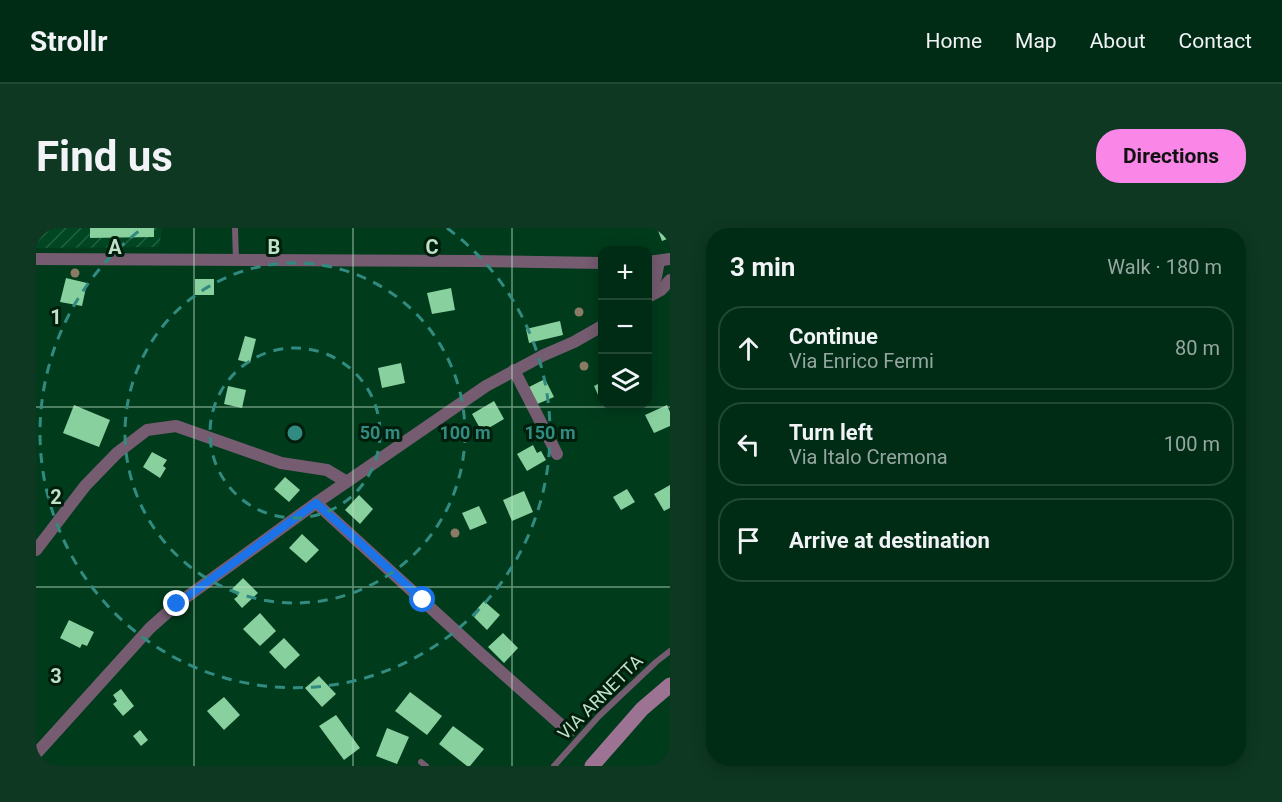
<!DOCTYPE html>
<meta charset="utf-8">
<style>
:root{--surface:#002c15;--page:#0e3822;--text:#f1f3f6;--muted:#95a7a0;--line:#224834;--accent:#fa87e7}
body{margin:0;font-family:Roboto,sans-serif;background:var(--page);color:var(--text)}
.controls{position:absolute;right:18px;top:18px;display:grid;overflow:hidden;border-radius:12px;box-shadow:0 3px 15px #0003}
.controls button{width:54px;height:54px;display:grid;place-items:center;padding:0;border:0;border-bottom:2px solid var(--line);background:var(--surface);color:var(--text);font:30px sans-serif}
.stop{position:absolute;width:18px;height:18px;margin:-14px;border:4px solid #1a73e8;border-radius:50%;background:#fff}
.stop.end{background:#1a73e8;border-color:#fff;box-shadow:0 2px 6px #0008}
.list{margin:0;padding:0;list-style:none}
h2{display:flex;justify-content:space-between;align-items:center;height:78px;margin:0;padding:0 24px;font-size:26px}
h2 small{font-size:20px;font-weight:400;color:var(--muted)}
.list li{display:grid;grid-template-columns:39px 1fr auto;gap:18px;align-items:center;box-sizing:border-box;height:84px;margin:0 12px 12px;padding:0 12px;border:2px solid var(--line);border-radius:24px}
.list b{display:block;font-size:22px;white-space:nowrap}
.list p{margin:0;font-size:20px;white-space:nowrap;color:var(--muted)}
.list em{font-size:20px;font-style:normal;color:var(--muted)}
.icon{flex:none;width:33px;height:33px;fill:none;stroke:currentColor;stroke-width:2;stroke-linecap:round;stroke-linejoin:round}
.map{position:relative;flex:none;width:634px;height:538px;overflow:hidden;border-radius:24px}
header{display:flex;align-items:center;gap:36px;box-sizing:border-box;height:84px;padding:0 30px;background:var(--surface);border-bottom:2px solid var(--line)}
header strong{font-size:28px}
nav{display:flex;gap:33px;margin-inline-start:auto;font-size:21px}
.intro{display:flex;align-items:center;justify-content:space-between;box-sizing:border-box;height:144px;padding:0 36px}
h1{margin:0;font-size:42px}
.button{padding:15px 27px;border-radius:24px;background:var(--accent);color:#111;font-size:21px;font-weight:700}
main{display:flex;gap:36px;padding:0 36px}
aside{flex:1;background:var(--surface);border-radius:24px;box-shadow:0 3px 15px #0003}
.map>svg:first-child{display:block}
.industrial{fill:url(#industrial-furrows)}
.building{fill:#89d09f}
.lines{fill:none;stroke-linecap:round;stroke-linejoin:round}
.lane{stroke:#755c70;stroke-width:6}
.street{stroke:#755c70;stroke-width:12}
.secondary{stroke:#9c7393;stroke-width:15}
.tree{fill:#8b7b64}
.route{stroke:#1a73e8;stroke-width:8}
.grid{fill:none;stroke:#bfe1c8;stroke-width:1.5;stroke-opacity:0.55}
.ring{fill:none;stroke:#328b80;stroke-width:3;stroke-dasharray:10 8}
.labels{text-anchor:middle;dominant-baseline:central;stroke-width:6;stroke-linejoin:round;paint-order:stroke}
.street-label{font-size:18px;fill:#bfe1c8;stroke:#011e0c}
.grid-label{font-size:20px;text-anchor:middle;font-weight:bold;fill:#bfe1c8;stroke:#011e0c;stroke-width:6;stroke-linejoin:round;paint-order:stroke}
.centre{fill:#328b80;stroke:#011e0c;stroke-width:3}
.ring-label{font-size:18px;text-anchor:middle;font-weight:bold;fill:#328b80;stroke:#011e0c;stroke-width:6;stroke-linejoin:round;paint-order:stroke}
</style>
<header>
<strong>Strollr</strong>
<nav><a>Home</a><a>Map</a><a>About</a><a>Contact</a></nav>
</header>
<div class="intro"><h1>Find us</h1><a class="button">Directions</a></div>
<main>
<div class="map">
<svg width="634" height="538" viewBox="0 0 634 538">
<defs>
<pattern id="industrial-furrows" width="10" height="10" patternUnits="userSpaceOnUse" patternTransform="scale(1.5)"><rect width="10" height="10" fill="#004622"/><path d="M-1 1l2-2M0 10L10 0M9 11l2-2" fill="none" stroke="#236041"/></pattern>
</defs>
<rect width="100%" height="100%" fill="#003b1c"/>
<polygon class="industrial" points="0,0 126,0 123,19 0,20"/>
<g class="building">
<polygon points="54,0 118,0 118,9 54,10"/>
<polygon points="621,0 634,0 634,10 626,13"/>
<polygon points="30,50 51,55 46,78 24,74"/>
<rect x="159" y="51" width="19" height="16"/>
<polygon points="415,60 419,82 396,86 391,65"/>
<polygon points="524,93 527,107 493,115 490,101"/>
<polygon points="209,108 220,111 214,135 202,132"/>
<polygon points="365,135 369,155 346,160 342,140"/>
<polygon points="509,151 518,169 499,177 491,160"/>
<polygon points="566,154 566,176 573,176 567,178 558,158"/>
<polygon points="192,158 210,162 206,180 188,176"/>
<polygon points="458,173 468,191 446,204 436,186"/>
<polygon points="38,177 74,192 63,219 27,205"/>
<polygon points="631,177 634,184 634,198 618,205 609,187"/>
<polygon points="497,217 501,225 505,223 510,232 491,243 481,226"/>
<polygon points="116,224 131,232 127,238 130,240 124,250 107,239"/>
<polygon points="249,249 264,262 253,274 238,261"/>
<polygon points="634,257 634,280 628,283 618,266"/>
<polygon points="591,261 599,274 585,282 577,269"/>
<polygon points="488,263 497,284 476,293 467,272"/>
<polygon points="323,267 337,281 324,296 309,282"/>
<polygon points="443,278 451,295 434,302 426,285"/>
<polygon points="266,306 283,322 270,335 253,320"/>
<polygon points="207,350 222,365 206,380 198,371 202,368 196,361"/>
<polygon points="448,373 464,387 451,402 438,389 443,383 441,381"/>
<polygon points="224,385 240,403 224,418 207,401"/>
<polygon points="33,392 58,404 51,418 46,416 44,420 24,410"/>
<polygon points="467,405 482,420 468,435 452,419"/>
<polygon points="248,410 264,427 249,441 233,424"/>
<polygon points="283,448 300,466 286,479 269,460"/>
<polygon points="85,461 98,478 87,488 77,476 81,473 77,467"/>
<polygon points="374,464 406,488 391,507 359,483"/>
<polygon points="188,469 204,487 188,502 171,483"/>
<polygon points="300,487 324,520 308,532 283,498"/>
<polygon points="417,498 448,521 434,538 431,538 403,516"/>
<polygon points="351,500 373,509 361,536 340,528"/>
<polygon points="104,502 112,512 105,518 97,508"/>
</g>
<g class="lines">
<g class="lane">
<polyline points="199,0 200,32"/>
<polyline points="385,534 390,538"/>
<polyline points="518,538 563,488 620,434 634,423"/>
</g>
<g class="street">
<polyline points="0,31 439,33 566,35"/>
<polyline points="612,34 634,31"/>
<polyline points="612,66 620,49 623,33"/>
<polyline points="612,69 625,62 634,52"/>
<polyline points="478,142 521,226"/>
<polyline points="280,275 445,426 533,504"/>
<polyline points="0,322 49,258 81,225 111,202 140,198 245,235 291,242 311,254"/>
<polyline points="0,526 114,400 141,376 280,275 450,158 508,127 538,114 566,98"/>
</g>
<polyline class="secondary" points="556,538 606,481 634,457"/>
</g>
<g class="tree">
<circle cx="39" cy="45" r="4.5"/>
<circle cx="543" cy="84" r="4.5"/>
<circle cx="548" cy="138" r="4.5"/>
<circle cx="419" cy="305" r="4.5"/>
</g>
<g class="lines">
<polyline class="route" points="141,376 280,275 387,372"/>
</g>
<path class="grid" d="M158,0V538M317,0V538M476,0V538M0,179H634M0,359H634"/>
<g class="ring">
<circle cx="259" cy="205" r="85"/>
<circle cx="259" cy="205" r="170"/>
<path d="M411 0A255 255 0 1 1 107 0"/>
</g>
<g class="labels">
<g class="street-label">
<text transform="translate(564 469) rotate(-45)">VIA ARNETTA</text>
</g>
</g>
<g class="grid-label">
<text x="79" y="26">A</text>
<text x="238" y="26">B</text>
<text x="396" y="26">C</text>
<text x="20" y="96">1</text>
<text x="20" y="276">2</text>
<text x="20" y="455">3</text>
</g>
<circle cx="259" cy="205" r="9" class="centre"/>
<g class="ring-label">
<text x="344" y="211">50 m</text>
<text x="429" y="211">100 m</text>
<text x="514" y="211">150 m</text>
</g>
</svg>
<div class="controls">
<button>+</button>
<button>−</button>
<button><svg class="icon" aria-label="layers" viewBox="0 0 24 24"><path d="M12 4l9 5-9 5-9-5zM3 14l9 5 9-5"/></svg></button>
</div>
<div class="stop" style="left:387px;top:372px"></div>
<div class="stop end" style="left:141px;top:376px"></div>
</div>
<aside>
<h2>3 min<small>Walk · 180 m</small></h2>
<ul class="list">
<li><svg class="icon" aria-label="ahead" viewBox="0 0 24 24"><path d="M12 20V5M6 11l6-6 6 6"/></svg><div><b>Continue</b><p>Via Enrico Fermi</p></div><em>80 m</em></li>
<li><svg class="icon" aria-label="left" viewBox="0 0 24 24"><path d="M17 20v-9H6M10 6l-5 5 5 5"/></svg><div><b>Turn left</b><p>Via Italo Cremona</p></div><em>100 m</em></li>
<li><svg class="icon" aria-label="arrive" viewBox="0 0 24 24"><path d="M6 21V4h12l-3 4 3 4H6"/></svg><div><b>Arrive at destination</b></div></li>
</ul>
</aside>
</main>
